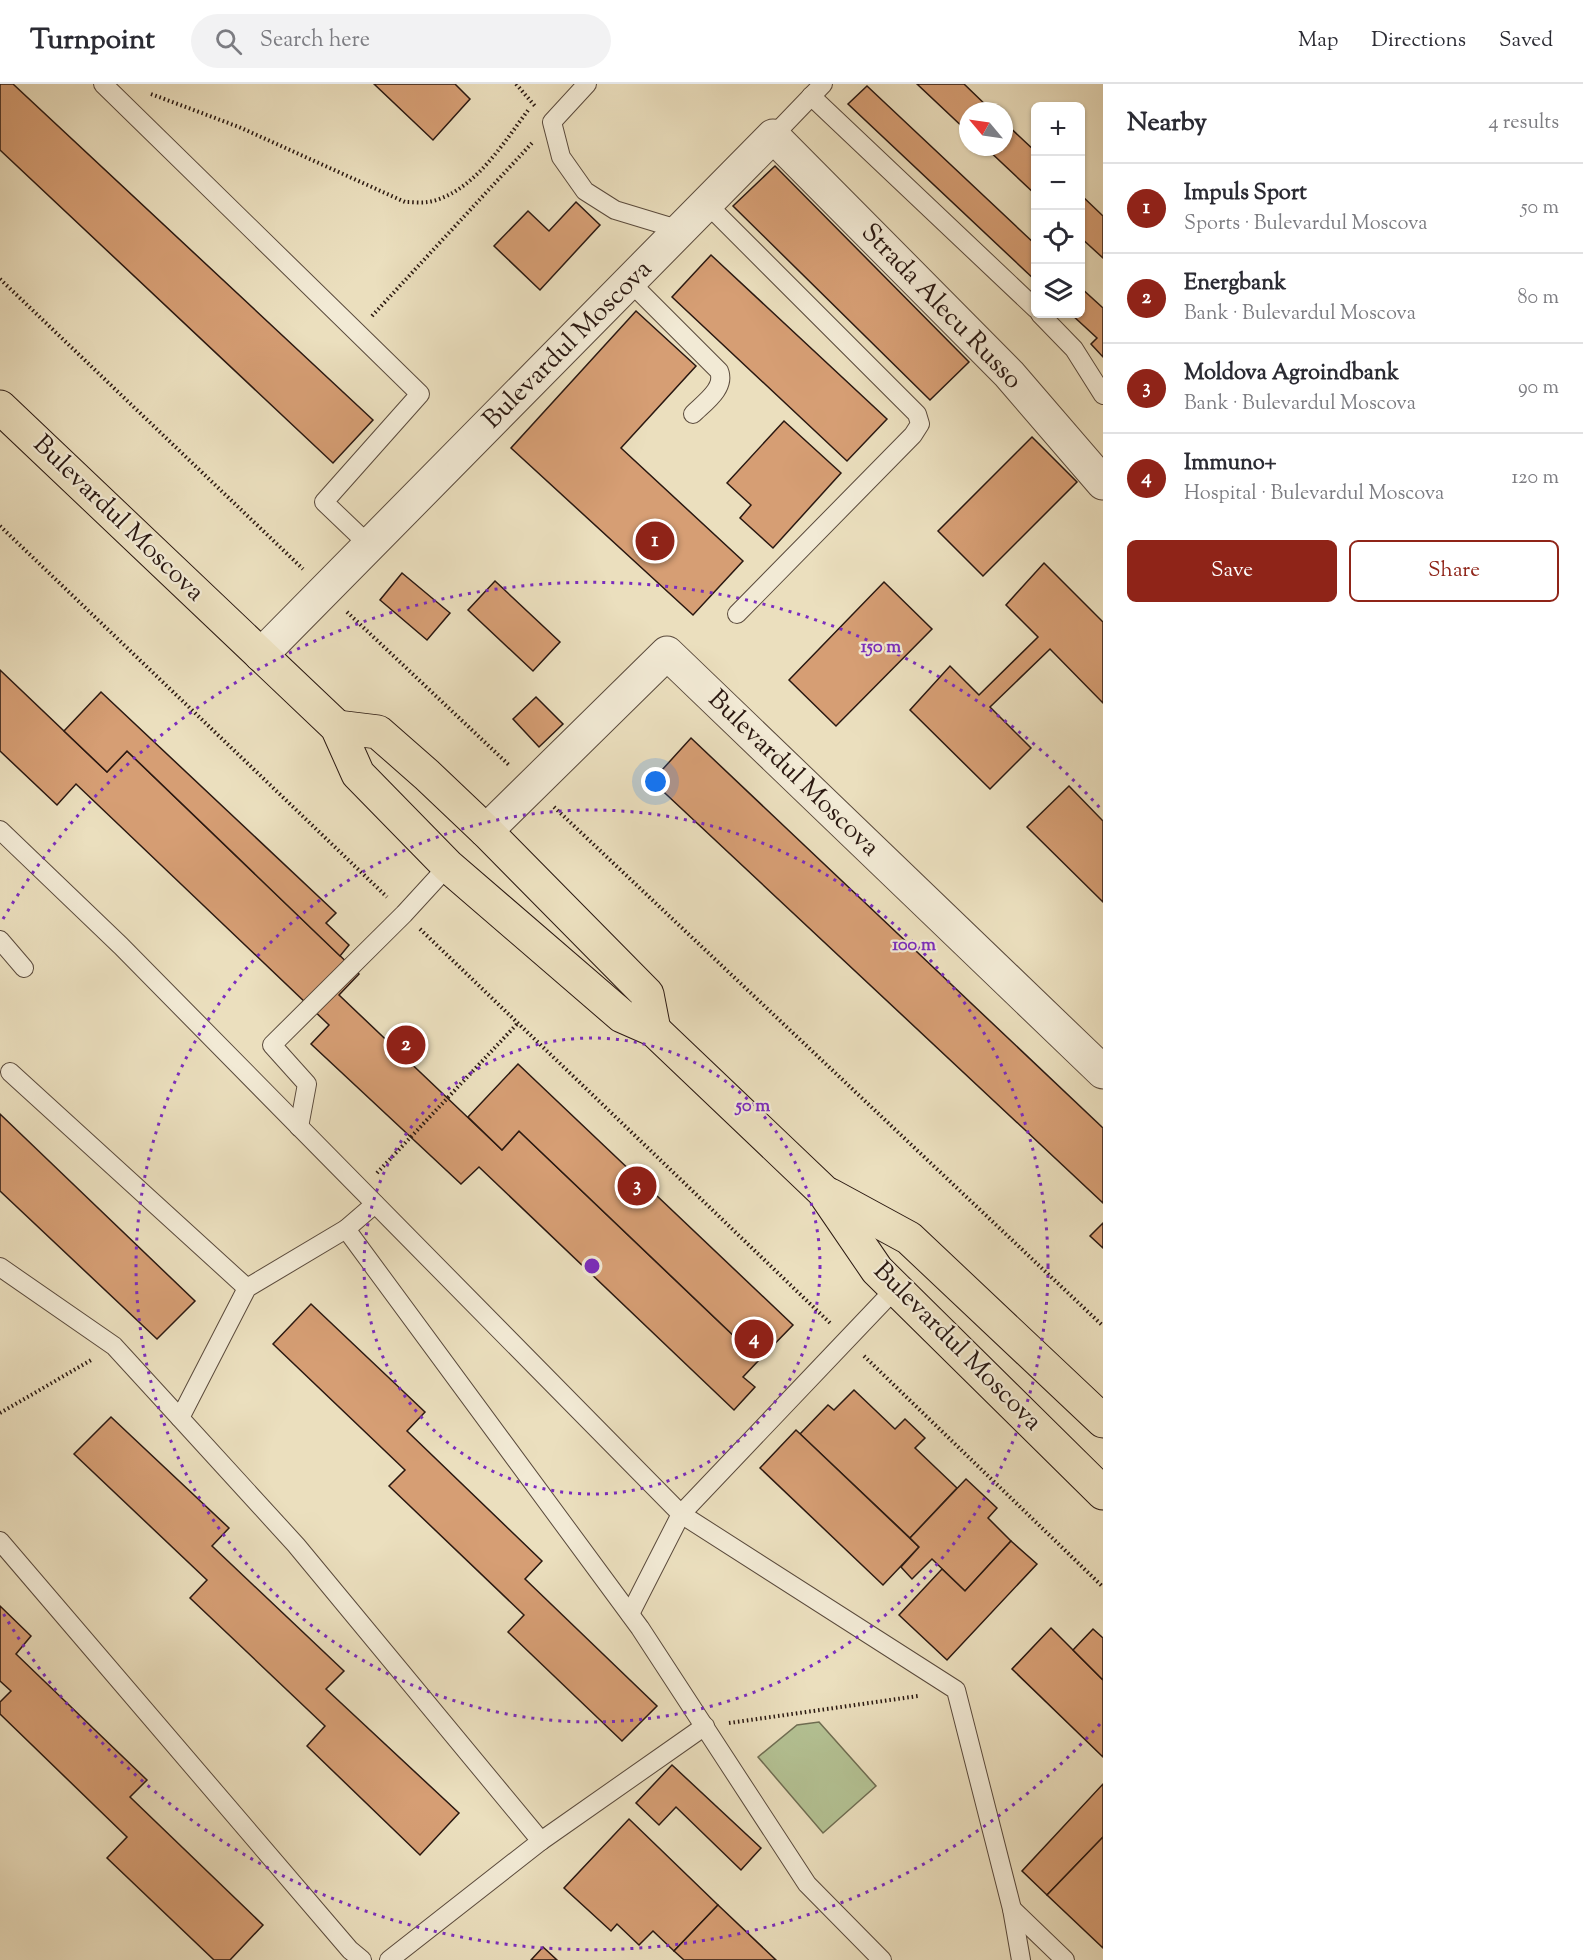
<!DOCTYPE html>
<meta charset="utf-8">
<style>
:root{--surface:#fff;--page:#f2f2f3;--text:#2b2b33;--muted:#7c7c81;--line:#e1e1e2;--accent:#8f2418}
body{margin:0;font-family:"Sorts Mill Goudy",serif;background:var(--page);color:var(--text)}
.controls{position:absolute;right:18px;top:18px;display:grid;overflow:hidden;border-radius:9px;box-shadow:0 2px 4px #0004}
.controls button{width:54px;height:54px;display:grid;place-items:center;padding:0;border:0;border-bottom:2px solid var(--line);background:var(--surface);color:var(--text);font:30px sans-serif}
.compass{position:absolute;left:959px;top:18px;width:54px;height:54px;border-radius:50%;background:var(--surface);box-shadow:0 2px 4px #0004;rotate:299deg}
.you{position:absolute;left:656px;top:698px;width:21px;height:21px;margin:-15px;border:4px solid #fff;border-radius:50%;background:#1a73e8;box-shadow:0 0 0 9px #1a73e833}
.badge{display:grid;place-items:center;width:39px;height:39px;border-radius:50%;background:var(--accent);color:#fff;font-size:20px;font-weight:700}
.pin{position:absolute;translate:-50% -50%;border:3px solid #fff;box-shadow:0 2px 6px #0006}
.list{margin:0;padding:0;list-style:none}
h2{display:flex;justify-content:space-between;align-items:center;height:78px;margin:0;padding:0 24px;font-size:26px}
h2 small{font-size:20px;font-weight:400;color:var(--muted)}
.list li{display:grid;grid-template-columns:39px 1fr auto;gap:18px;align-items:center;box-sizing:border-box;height:90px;padding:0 24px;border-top:2px solid var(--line)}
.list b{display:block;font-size:22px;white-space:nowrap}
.list p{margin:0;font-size:20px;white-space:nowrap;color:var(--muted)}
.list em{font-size:20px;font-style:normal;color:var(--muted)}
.actions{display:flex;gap:12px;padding:18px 24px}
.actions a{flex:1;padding:14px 0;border:2px solid var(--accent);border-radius:9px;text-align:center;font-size:21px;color:var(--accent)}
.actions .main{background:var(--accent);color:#fff}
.icon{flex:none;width:33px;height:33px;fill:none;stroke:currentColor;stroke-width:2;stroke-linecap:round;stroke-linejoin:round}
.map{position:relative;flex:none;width:1103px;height:1876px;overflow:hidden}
header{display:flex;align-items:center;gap:36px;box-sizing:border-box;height:84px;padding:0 30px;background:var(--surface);border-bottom:2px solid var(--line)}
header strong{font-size:28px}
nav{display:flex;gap:33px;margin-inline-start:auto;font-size:21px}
.search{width:420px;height:54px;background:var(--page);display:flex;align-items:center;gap:15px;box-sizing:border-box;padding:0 21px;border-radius:33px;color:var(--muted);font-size:22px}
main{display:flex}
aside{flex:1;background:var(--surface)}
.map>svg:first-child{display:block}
.green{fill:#b4c294;stroke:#6f6d52;stroke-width:1.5}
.building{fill:#d69e74;stroke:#2a1811;stroke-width:1.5}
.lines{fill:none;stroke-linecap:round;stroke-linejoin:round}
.service-casing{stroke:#5a4a3c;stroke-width:20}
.minor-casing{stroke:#5a4a3c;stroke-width:35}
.primary-casing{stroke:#2a1811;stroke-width:35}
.path{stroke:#2a1811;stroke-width:4;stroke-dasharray:1.5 3;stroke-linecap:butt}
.service{stroke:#f2ead5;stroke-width:18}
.minor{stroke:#f2ead5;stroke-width:33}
.primary{stroke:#ebdfbe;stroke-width:33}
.ring{fill:none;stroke:#7b2cbf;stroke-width:3;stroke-dasharray:3 6}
.labels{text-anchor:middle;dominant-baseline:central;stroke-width:4.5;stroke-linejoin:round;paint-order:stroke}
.street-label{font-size:26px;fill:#2a1811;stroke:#f2ead5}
.centre{fill:#7b2cbf;stroke:#f2ead5;stroke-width:3}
.ring-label{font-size:18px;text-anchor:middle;font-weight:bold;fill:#7b2cbf;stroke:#f2ead5;stroke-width:4.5;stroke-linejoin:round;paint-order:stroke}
</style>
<header>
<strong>Turnpoint</strong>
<div class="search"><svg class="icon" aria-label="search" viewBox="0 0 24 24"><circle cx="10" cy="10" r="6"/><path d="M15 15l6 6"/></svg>Search here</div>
<nav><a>Map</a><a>Directions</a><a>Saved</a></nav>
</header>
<main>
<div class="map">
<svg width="1103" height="1876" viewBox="0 0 1103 1876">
<rect width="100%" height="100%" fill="#ebdfbe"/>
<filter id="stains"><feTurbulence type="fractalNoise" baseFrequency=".00333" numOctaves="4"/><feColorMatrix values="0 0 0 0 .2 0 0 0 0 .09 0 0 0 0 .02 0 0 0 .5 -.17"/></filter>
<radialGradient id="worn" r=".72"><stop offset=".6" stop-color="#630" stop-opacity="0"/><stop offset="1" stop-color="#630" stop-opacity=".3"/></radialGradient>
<polygon class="green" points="819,1638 876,1702 823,1749 758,1673 797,1641"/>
<g class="building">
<polygon points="0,0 13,0 373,336 333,379 0,66"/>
<polygon points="374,0 455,0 470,15 433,56"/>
<polygon points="917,0 964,0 992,27 968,27 968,48"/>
<polygon points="867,2 1036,161 1036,197 848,20"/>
<polygon points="1004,38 1036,68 1036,111 985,63 1004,63"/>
<polygon points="775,82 969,278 930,316 733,122"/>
<polygon points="1080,110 1103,132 1103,174 1080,153"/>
<polygon points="576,118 600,141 540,206 494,162 528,127 549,147"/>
<polygon points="711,171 887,335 847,377 672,213"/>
<polygon points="1080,203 1103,224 1103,273 1091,260 1097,254 1071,230 1080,230"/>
<polygon points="636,227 696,282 621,364 743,477 693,531 511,364"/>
<polygon points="784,337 841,389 773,464 740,434 751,421 727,399"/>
<polygon points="1032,353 1077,398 983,492 938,447"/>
<polygon points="1044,479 1103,538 1103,619 1050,565 990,623 1031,664 990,705 910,626 950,582 979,611 1038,553 1006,521"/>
<polygon points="402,489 450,529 427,556 380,516"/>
<polygon points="495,497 560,558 533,587 468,526"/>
<polygon points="884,498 932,545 836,642 789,596"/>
<polygon points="0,586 107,688 127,667 359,890 339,911 502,1066 519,1047 759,1276 743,1293 755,1303 734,1326 479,1083 461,1100 311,960 329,941 76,700 57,721 0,667"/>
<polygon points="101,608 336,829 326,839 349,861 340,872 127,667 107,688 64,647"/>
<polygon points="536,613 563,640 539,663 513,635"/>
<polygon points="691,654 1103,1044 1103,1119 652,697"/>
<polygon points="1069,702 1103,737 1103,818 1027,743"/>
<polygon points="518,980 793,1241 759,1276 519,1047 502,1066 468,1033"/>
<polygon points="0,1030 195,1217 157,1255 0,1107"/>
<polygon points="1103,1139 1103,1164 1090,1152"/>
<polygon points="311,1220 425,1328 407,1347 542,1477 525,1495 657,1622 622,1657 508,1548 524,1531 389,1402 405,1386 273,1260"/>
<polygon points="854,1306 895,1345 905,1335 925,1354 915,1364 957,1404 910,1454 800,1350 828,1321 834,1326"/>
<polygon points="111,1333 229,1444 212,1462 344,1587 326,1605 459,1729 420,1771 307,1662 325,1642 190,1514 207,1496 74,1370"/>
<polygon points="796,1346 919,1463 883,1501 760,1384"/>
<polygon points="966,1395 997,1424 988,1434 1011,1457 965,1507 932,1475 912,1495 901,1483 919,1463 910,1454"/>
<polygon points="1011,1457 1037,1480 947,1576 899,1531 942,1485 965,1507"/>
<polygon points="0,1522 31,1552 16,1570 147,1696 130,1713 263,1841 230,1876 214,1876 107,1774 127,1753 0,1630 0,1618 11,1607 0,1597"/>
<polygon points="1051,1544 1103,1596 1103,1673 1012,1585"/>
<polygon points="1093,1545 1103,1554 1103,1596 1073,1566"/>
<polygon points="672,1681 761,1764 741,1786 676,1723 659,1741 636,1719"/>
<polygon points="1103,1700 1103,1753 1047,1811 1022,1787"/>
<polygon points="629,1735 718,1821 674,1867 653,1847 639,1861 617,1840 611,1847 564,1804"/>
<polygon points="1103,1753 1103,1864 1047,1811"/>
<polygon points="718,1821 776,1876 684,1876 674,1867"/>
<polygon points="543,1863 557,1876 531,1876"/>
</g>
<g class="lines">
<defs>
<g id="service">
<polyline points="103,0 420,310 324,418 370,462"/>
<polyline points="587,0 552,38 561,73 585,107 615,126 681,146"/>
<polyline points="811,12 1036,225"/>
<polyline points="773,52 823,0"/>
<polyline points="707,120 917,330 920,340 913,351 737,530"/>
<path d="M630,198L719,287C726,304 704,319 693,330"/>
<polyline points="1040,230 1074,265 1103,311"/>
<polyline points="0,746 121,862 681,1430 956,1606 1012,1825 1021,1876"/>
<polyline points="0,856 24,884"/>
<polyline points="10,988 247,1204"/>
<polyline points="299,1043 307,1000 272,961 404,830 448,782"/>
<polyline points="346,1145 640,1544 807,1800 882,1876"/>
<polyline points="0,1183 114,1262 180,1334 247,1204 346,1145 375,1120"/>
<polyline points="180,1334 296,1461 541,1757"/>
<polyline points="0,1457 350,1866 362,1876"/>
<polyline points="630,1530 681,1430 896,1204"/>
<polyline points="1012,1825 1065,1876"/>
<polyline points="389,1876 541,1757 705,1642"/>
</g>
<g id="minor">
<polyline points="261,571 773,52 1009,290 1103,399"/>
<polyline points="486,747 667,569 1103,988"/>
</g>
<g id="primary">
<polyline points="0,323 337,643 358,690 448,782 622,932 654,946 823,1107 877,1186 1103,1409"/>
<polyline points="337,643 378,648 427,691 486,747 647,910 654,946"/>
<polyline points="830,1111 909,1154 1103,1337"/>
</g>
</defs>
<use href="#service" class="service-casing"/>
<use href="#minor" class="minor-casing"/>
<use href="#primary" class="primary-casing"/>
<g class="path">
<polyline points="516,0 535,22"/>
<path d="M151,10L239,43L405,118C412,118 421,119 428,118C473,110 504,58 529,25"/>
<polyline points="0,195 303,485"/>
<polyline points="372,232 532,59"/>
<polyline points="0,442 387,813"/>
<polyline points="347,528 509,681"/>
<polyline points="554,723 1103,1242"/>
<polyline points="420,845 830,1239"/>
<polyline points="377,1089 518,939"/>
<polyline points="864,1272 1103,1503"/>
<polyline points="0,1329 93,1275"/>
<polyline points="729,1639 918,1612"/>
</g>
<use href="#service" class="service"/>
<use href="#minor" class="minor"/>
<use href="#primary" class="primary"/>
</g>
<g class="ring">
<circle cx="592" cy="1182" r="228"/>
<circle cx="592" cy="1182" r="456"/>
<path d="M1100 1640A684 684 0 0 1 3 1529M3 835A684 684 0 0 1 1100 724"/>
</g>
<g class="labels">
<g class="street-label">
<text transform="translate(941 223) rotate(46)">Strada Alecu Russo</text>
<text transform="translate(568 261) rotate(-45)">Bulevardul Moscova</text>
<text transform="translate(118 435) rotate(44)">Bulevardul Moscova</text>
<text transform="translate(793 690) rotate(44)">Bulevardul Moscova</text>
<text transform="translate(957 1263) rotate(45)">Bulevardul Moscova</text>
</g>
</g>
<circle cx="592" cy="1182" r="9" class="centre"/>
<g class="ring-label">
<text x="881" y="568">150 m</text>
<text x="914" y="866">100 m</text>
<text x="753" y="1027">50 m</text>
</g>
<rect width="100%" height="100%" filter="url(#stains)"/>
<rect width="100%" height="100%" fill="url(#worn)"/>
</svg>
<div class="controls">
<button>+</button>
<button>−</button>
<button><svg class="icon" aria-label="locate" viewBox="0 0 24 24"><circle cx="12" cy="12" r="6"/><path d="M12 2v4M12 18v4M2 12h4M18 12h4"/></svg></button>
<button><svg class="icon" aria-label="layers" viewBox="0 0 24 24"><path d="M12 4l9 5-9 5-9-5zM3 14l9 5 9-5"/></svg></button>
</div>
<svg class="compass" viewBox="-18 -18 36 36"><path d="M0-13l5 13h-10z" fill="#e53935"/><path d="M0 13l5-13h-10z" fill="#7c7c81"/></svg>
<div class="you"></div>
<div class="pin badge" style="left:655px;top:457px">1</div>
<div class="pin badge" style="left:406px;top:961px">2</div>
<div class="pin badge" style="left:637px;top:1102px">3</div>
<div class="pin badge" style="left:754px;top:1255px">4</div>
</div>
<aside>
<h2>Nearby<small>4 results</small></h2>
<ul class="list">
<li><span class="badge">1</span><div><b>Impuls Sport</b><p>Sports · Bulevardul Moscova</p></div><em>50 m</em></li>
<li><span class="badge">2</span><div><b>Energbank</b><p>Bank · Bulevardul Moscova</p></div><em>80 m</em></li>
<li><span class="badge">3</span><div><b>Moldova Agroindbank</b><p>Bank · Bulevardul Moscova</p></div><em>90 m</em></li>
<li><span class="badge">4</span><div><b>Immuno+</b><p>Hospital · Bulevardul Moscova</p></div><em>120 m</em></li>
</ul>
<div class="actions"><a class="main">Save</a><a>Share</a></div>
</aside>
</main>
